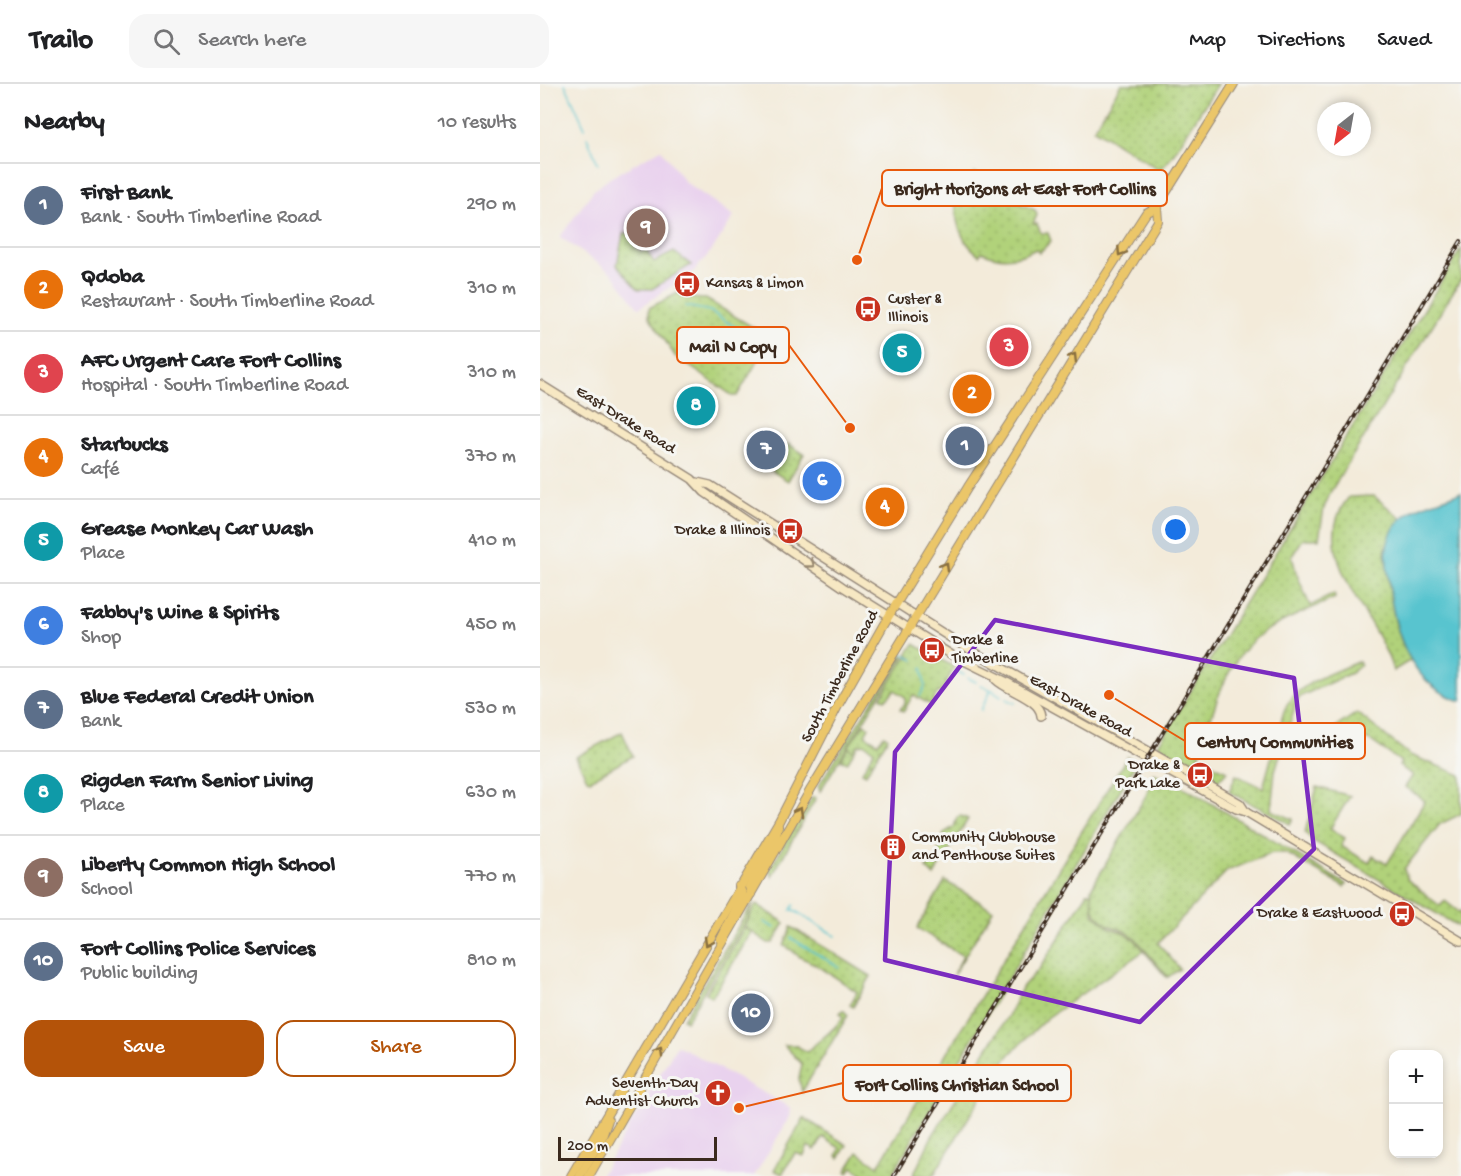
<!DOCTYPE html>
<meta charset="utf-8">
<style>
:root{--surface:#fff;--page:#f6f6f6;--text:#202124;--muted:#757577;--line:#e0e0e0;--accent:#b45309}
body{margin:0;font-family:"Gochi Hand",sans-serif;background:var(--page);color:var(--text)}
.controls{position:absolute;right:18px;bottom:18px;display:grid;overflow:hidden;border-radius:12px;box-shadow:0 3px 9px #0003}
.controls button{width:54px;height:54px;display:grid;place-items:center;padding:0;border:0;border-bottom:2px solid var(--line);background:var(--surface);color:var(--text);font:30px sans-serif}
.compass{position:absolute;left:777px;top:18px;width:54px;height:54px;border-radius:50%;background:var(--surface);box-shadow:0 3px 9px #0003;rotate:211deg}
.scale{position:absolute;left:18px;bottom:15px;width:159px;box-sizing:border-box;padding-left:6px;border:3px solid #3b2a1e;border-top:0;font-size:16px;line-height:21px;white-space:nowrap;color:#3b2a1e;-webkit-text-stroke:4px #f6f6f2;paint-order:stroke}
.you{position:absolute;left:636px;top:446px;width:21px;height:21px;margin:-15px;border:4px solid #fff;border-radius:50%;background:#1a73e8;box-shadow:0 0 0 9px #1a73e833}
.badge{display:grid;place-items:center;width:39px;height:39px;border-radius:50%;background:var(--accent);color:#fff;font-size:20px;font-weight:700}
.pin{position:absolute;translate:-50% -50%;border:3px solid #fff;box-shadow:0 2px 6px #0006}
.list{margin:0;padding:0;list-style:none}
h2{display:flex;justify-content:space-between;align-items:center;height:78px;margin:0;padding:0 24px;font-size:26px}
h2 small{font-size:20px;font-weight:400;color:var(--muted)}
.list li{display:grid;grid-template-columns:39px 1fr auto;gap:18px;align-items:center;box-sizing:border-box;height:84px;padding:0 24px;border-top:2px solid var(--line)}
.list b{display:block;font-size:22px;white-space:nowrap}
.list p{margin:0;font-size:20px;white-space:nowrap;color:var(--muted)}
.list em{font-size:20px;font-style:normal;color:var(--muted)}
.actions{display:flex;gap:12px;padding:18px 24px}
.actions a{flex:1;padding:14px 0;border:2px solid var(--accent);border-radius:18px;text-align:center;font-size:21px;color:var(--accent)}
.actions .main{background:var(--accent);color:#fff}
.icon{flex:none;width:33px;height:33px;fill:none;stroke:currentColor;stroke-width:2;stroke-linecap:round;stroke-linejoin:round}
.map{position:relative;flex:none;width:921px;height:1092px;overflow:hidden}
header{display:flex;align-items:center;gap:36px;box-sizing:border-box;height:84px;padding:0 30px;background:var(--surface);border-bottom:2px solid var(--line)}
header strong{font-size:28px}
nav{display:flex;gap:33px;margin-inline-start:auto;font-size:21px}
.search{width:420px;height:54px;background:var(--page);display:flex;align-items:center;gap:15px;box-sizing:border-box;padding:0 21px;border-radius:18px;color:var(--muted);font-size:22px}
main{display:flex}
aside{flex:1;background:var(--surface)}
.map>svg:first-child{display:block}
.built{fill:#e9d2ee}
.grass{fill:url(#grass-dots);stroke:#767e4c;stroke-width:1.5}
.water{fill:#58c4cf;stroke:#4a7776;stroke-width:1.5}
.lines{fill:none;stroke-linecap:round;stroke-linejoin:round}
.stream{stroke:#58c4cf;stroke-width:1.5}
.secondary-casing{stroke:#978a7c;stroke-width:10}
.primary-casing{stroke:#978a7c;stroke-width:10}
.secondary{stroke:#f7e8c3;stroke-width:7}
.primary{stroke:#ebc669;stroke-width:8}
.rail-casing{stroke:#3b2a1e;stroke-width:4}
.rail{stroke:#f6f6f2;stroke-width:1.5;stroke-dasharray:4.5;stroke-linecap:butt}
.oneway{stroke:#8a7040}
.oneway2{stroke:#998970}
.marked{fill:none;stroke:#7b2cbf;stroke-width:4.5;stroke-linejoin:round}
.labels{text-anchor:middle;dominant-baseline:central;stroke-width:6;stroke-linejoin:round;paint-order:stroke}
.poi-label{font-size:16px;fill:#3b2a1e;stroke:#f6f6f2;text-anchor:start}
.street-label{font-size:16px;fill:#3b2a1e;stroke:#f6f6f2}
.leader{fill:none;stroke:#e8590c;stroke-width:2}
.callout-dot{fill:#e8590c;stroke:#f6f6f2;stroke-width:2}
.callout{fill:#f6f6f2;stroke:#e8590c;stroke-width:2}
.callout-label{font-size:18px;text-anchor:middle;font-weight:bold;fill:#3b2a1e}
</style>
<header>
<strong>Trailo</strong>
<div class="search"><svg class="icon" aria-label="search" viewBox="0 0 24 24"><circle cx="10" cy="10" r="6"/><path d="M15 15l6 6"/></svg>Search here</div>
<nav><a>Map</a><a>Directions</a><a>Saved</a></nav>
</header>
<main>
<aside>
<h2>Nearby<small>10 results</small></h2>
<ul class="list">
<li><span class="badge" style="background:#5c6f8a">1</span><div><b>First Bank</b><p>Bank · South Timberline Road</p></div><em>290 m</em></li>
<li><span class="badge" style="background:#e8710a">2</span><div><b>Qdoba</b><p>Restaurant · South Timberline Road</p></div><em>310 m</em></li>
<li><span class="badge" style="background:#e0444e">3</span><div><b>AFC Urgent Care Fort Collins</b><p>Hospital · South Timberline Road</p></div><em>310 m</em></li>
<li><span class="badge" style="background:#e8710a">4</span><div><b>Starbucks</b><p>Café</p></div><em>370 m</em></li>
<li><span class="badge" style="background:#0f9aa8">5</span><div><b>Grease Monkey Car Wash</b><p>Place</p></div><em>410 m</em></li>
<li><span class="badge" style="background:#3f7fe0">6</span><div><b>Fabby's Wine &amp; Spirits</b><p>Shop</p></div><em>450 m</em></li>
<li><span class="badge" style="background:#5c6f8a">7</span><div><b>Blue Federal Credit Union</b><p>Bank</p></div><em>530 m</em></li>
<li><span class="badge" style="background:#0f9aa8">8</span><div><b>Rigden Farm Senior Living</b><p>Place</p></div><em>630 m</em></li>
<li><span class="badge" style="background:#8d6e63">9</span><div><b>Liberty Common High School</b><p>School</p></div><em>770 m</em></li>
<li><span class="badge" style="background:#5c6f8a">10</span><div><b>Fort Collins Police Services</b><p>Public building</p></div><em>810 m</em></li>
</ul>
<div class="actions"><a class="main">Save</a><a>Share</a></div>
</aside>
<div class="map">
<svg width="921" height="1092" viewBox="0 0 921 1092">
<defs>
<pattern id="grass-dots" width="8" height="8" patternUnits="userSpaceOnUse" patternTransform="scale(1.5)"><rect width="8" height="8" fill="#b1d27a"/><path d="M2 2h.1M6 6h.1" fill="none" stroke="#99b469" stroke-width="1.8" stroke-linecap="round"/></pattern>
</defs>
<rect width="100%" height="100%" fill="#f6f6f2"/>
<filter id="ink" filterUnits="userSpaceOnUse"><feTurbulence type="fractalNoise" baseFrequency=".0167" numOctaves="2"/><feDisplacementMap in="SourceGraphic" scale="12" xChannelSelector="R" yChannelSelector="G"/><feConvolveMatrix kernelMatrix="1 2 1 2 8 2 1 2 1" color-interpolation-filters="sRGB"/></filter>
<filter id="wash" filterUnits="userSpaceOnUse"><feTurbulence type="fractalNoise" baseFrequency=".008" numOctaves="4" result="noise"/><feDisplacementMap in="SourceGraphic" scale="24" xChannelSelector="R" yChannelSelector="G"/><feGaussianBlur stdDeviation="1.35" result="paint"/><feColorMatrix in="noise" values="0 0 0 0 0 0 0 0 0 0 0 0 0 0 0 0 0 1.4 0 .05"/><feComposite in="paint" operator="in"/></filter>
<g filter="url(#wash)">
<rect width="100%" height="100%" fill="#f3ebda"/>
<g class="built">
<polygon points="121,65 145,98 194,132 172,166 154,187 99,224 72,189 20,153 53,107 70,94"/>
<polygon points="137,961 251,1024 250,1033 214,1092 60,1092"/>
</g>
<g class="grass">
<polygon points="581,0 678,0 632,72 620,86 554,45"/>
<path d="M435,89L453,98L454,103L469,110L471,116L495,126L497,131L493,140H497L501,149H508L511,157L499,169L496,165C477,175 461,177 442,168L439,171C416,154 411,125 420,99L428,103L421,98L430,96Z"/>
<polygon points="87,149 96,156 96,164 102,168 106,166 114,178 134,168 151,181 112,205 98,205 77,181 83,150"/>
<path d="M921,165V195L791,407L784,424L779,455H763L752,472L756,488L770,522L794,510L795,514C772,525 745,534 724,548C684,575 672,630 659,674L687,687L676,699L618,661Z"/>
<polygon points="140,208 145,214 166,215 231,254 197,312 193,312 135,272 109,232 109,224"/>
<polygon points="248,360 264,370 248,397 232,387"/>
<path d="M834,412L862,435L847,460L845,468C850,505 851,544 871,576L853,587C840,535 763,468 809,413Z"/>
<polygon points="374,560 414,583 401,609 398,608 391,621 373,611 364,627 360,625 365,620 365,613 355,606 345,616 341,613 366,573 374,576 367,570"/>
<polygon points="362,571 364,572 280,707 278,702"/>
<path d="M819,577L821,581L811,589L761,612L757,617L735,687L731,726L753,735L750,740L689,708L696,691L723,704L744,627C754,599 794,589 819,577Z"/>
<polygon points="817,629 870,671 921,691 921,730 900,740 864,785 868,796 900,822 905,817 919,828 921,827 921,844 775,758 765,749 777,703 810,712 790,745 805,754 801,762 829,779 833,772 847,780 885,717 865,703 873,691 859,682 861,678 831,657 793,645"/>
<polygon points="324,640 329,643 325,651 338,659 344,651 348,654 333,678 329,676 332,679 326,690 322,688 334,667 325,660 318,661 307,679 301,675 308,664 314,667 308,663"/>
<polygon points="82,648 93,672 50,696 47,695 36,673"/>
<polygon points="587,673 597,678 351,1092 325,1092 312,1083 308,1089 306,1087 318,1068 338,1082"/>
<polygon points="613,689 647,705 806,800 804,803 746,769 732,769 687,787 618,859 640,885 628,893 596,855 585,847 568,841 559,833 554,826 551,805 607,710"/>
<polygon points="272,713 276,714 232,792 229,786"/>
<polygon points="421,732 428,735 400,781 397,781 399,783 394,792 386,784 397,773 404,749 414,743 417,733"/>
<polygon points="405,797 453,826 413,891 423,872 377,844"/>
<polygon points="548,808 552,809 553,829 570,844 585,849 595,856 627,894 604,867 507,934 471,969 460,982 393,1092 373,1092 391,1054 468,932 483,902 500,884"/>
<polygon points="213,818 208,834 146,937 143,935"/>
<polygon points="216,820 245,839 233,859 228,859 205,843"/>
<path d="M251,843L331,892L313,923L310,921L317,908C300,897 283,883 264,875C256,872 253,865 244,862Z"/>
<polygon points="204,844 212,848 172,913 166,909"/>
<path d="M303,926L308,931L262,1008L259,995L262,980L244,961H255L267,968C279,955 294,948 303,933L300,929Z"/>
<polygon points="264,1034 307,1061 299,1074 297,1072 300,1064 283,1053 275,1066 268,1062 264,1072 255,1069 242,1090 234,1086"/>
</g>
<path class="water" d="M921,408V617C869,601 854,547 849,498C846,477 843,459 856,441C871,420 899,418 921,408Z"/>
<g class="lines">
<g class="stream">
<polyline points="25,0 45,44"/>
<polyline points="47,53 58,80"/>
<polyline points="145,222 170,227 212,254"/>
<polyline points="363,569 364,570"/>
<polyline points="366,571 374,576"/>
<polyline points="416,587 424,591"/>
<polyline points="428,594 436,598"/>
<polyline points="452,606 461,612"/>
<polyline points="380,612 385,602 382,584"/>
<polyline points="466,615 475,619"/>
<polyline points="441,626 451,606 441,601"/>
<polyline points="252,825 279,842"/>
<polyline points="251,826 254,821"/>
<polyline points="224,838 235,844"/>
<polyline points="281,843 291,849"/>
<polyline points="292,850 296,852"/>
<polyline points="251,854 300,884"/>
</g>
</g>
</g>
<g filter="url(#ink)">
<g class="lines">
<defs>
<g id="secondary">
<polyline points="0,300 152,395 164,408 303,503 412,571 467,598 696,725 706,728 921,857"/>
<polyline points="157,398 170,401 417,558 700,719 706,728"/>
<path d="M456,596C467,607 500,615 501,632"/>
</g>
<g id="primary">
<polyline points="211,810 209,803 236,752 238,742"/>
<polyline points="181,855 203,811 199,802"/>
<polyline points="31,1092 239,737 301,616 344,540 428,403 606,129 617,123 694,0"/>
<polyline points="40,1092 62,1053 68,1036"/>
<polyline points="49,1092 271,705 618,137 617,123"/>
</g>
</defs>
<use href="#secondary" class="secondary-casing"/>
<use href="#primary" class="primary-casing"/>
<use href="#secondary" class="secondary"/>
<use href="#primary" class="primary"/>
<defs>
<polyline id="rail" points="354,1092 921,157"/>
</defs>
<use href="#rail" class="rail-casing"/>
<use href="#rail" class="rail"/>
</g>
<defs><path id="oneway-chevron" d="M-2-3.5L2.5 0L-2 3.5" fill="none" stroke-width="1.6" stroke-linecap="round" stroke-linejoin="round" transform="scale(1.5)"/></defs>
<g class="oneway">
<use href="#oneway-chevron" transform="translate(581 168) rotate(123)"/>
<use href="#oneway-chevron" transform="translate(533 273) rotate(-58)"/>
<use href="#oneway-chevron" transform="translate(405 482) rotate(-59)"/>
<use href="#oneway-chevron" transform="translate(259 727) rotate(-60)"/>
<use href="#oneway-chevron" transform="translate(168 858) rotate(120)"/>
<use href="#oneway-chevron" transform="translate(119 968) rotate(-60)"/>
</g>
<use class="oneway2" href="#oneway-chevron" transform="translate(271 480) rotate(36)"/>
</g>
<path class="marked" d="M455,536L754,594L774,765L600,938L345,876L355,668Z"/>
<defs>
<symbol id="bus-disc" viewBox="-11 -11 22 22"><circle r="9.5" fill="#c8321e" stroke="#f6f6f2"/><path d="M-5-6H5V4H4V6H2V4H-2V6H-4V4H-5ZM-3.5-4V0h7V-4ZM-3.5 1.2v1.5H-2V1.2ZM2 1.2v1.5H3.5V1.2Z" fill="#fff"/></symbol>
<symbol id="building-disc" viewBox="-11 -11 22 22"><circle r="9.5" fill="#c8321e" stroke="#f6f6f2"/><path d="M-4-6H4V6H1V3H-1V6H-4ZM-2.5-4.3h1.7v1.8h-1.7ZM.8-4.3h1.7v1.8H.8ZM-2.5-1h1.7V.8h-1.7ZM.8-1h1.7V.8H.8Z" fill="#fff"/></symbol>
<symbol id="church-disc" viewBox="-11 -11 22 22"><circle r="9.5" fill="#c8321e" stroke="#f6f6f2"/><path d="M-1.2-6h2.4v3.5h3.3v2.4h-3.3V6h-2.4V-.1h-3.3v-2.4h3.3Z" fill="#fff"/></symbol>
</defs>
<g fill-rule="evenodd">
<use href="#bus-disc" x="132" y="185" width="30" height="30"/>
<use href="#bus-disc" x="313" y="210" width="30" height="30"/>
<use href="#bus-disc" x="235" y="432" width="30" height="30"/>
<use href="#bus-disc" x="377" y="551" width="30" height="30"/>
<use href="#bus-disc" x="645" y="676" width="30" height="30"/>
<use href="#building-disc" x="338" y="748" width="30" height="30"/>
<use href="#bus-disc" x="847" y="815" width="30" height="30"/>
<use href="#church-disc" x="163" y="994" width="30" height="30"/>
</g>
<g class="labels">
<g class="poi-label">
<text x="166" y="200">Kansas &amp; Limon</text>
<text x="348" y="216">Custer &amp;<tspan x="348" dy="18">Illinois</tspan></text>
<text x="230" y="447" text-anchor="end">Drake &amp; Illinois</text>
<text x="412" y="557">Drake &amp;<tspan x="412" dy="18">Timberline</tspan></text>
<text x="640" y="682" text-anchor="end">Drake &amp;<tspan x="640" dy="18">Park Lake</tspan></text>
<text x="372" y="754">Community Clubhouse<tspan x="372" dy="18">and Penthouse Suites</tspan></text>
<text x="842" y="830" text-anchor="end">Drake &amp; Eastwood</text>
<text x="158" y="1000" text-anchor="end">Seventh-Day<tspan x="158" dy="18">Adventist Church</tspan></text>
</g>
<g class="street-label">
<text transform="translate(85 337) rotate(32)">East Drake Road</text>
<text transform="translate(301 593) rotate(-62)">South Timberline Road</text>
<text transform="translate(540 623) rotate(29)">East Drake Road</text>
</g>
</g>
<path class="leader" d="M317 176L342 104M310 344L249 261M569 611L645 657M199 1024L303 999"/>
<g class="callout-dot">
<circle cx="317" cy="176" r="6"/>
<circle cx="310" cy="344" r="6"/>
<circle cx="569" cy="611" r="6"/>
<circle cx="199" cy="1024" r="6"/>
</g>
<g class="callout">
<rect x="342" y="86" width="285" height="36" rx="6"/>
<rect x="137" y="243" width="112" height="36" rx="6"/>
<rect x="645" y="639" width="180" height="36" rx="6"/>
<rect x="303" y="981" width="228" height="36" rx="6"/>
</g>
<g class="callout-label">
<text x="485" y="110">Bright Horizons at East Fort Collins</text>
<text x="193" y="268">Mail N Copy</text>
<text x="735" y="663">Century Communities</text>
<text x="417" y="1006">Fort Collins Christian School</text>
</g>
</svg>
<div class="controls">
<button>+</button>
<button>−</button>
</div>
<svg class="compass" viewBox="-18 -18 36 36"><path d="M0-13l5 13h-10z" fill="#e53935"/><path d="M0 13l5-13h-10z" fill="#757577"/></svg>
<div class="scale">200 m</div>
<div class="you"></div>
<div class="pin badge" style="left:425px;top:362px;background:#5c6f8a">1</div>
<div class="pin badge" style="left:432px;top:310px;background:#e8710a">2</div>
<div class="pin badge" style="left:469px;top:263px;background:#e0444e">3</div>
<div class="pin badge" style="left:345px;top:423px;background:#e8710a">4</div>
<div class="pin badge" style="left:362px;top:269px;background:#0f9aa8">5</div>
<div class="pin badge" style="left:282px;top:397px;background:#3f7fe0">6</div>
<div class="pin badge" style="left:226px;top:366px;background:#5c6f8a">7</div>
<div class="pin badge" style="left:156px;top:322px;background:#0f9aa8">8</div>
<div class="pin badge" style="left:106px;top:144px;background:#8d6e63">9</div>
<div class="pin badge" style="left:211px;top:929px;background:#5c6f8a">10</div>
</div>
</main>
